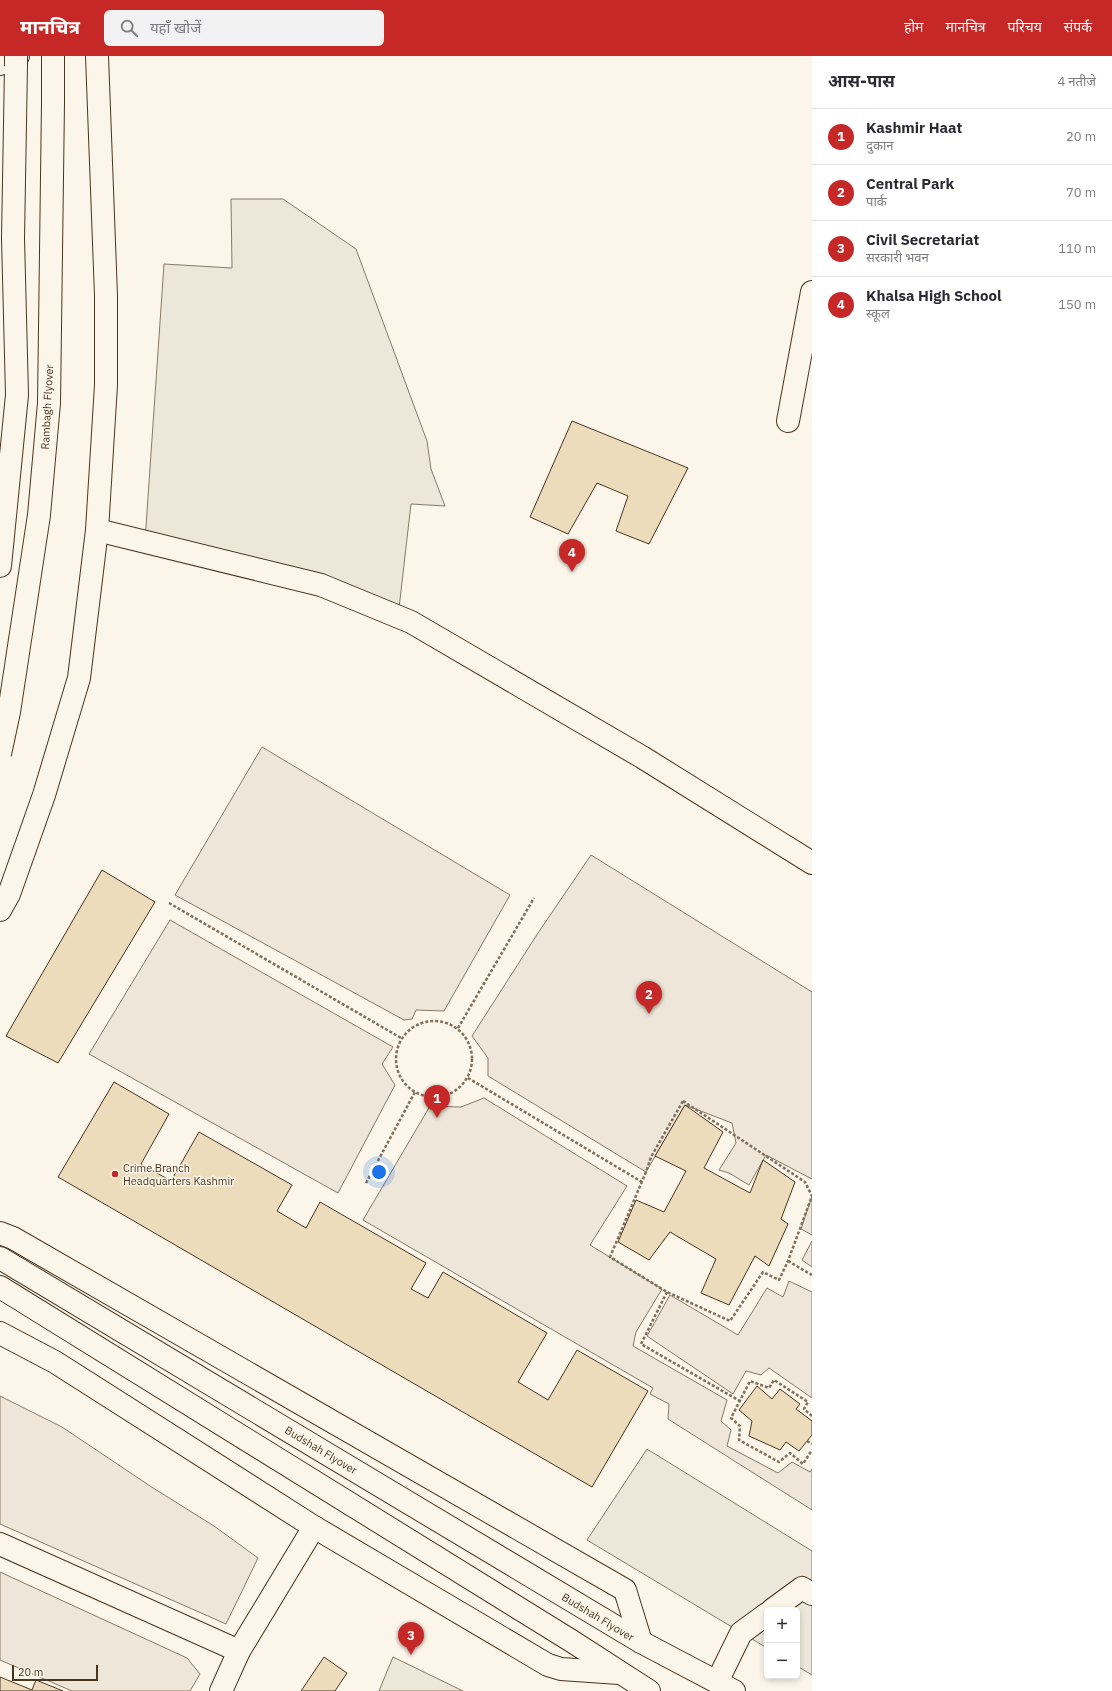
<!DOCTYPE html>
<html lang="hi">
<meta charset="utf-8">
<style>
:root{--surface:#fff;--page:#f2f2f3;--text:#2b2b33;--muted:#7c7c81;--line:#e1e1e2;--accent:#c62828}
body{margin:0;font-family:"IBM Plex Sans","Noto Sans Devanagari",sans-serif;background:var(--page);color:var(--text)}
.controls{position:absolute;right:12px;bottom:12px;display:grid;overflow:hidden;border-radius:6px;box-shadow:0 2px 6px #0003}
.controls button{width:36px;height:36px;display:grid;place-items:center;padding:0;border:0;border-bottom:1px solid var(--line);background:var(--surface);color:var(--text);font:20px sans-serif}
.scale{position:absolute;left:12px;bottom:10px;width:86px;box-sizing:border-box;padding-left:4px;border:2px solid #4a3520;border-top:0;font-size:11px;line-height:14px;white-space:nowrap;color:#4a3520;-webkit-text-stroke:3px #fbf6e9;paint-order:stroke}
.you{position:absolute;left:379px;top:1116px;width:14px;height:14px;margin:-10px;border:3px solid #fff;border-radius:50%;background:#1a73e8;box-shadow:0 0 0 6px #1a73e833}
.badge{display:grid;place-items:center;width:26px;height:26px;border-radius:50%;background:var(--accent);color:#fff;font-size:13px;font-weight:700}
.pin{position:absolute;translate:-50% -33px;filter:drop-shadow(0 1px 2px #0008)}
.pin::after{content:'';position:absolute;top:21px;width:14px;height:12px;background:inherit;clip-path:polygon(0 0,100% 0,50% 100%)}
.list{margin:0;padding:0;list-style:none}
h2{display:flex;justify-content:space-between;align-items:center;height:52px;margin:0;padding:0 16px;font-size:17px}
h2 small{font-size:13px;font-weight:400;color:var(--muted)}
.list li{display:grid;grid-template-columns:26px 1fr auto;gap:12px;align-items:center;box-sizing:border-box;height:56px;padding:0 16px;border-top:1px solid var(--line)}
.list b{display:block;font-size:15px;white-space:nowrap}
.list p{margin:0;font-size:13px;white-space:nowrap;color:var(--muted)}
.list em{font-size:13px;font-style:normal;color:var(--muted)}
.icon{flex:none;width:22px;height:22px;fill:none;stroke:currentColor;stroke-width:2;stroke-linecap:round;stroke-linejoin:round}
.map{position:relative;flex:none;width:812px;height:1635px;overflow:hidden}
header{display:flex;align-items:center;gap:24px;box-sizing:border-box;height:56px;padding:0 20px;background:var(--accent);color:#fff}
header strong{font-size:19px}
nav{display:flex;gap:22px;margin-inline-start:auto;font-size:14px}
.search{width:280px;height:36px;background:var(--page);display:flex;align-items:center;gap:10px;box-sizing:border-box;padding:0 14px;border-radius:6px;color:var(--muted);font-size:15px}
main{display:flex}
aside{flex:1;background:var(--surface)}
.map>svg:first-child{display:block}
.green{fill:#ede6d9;stroke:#887966}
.parking{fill:#ede7d9;stroke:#887966}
.building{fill:#ecdcbc;stroke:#4a3520}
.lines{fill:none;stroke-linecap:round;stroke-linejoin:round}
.minor-casing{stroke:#4a3520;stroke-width:24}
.major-casing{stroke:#4a3520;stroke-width:24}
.path{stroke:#7f6f5c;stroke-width:2.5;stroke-dasharray:3 2;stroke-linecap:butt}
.minor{stroke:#fbf6e9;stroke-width:22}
.major{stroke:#fbf6e9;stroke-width:22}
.major-bridge-casing{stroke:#4a3520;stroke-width:24;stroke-linecap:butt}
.major-bridge{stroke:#fbf6e9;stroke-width:22}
.poi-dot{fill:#c62828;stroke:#fbf6e9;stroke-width:1.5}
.labels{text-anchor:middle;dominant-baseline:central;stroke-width:3;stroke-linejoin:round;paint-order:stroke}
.street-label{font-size:11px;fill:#4a3520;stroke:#fbf6e9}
.poi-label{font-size:11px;fill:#4a3520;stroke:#fbf6e9;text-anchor:start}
</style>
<header>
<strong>मानचित्र</strong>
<div class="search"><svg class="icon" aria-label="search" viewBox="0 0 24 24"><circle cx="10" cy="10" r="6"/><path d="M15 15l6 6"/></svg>यहाँ खोजें</div>
<nav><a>होम</a><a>मानचित्र</a><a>परिचय</a><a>संपर्क</a></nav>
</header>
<main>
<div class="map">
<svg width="812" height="1635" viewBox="0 0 812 1635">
<rect width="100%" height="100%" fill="#fbf6e9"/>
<g class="green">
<polygon points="262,691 510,839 444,955 416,954 412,963 404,964 175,839"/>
<polygon points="591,799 812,936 812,1123 766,1099 749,1129 729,1117 719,1114 736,1087 732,1067 685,1049 646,1116 488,1020 488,1002 472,980 538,877"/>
<polygon points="170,864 393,991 382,1008 395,1029 338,1137 89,998"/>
<polygon points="484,1042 627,1130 590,1189 662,1233 636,1276 633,1290 727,1344 721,1365 731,1374 727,1390 778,1417 792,1406 810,1416 812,1413 812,1454 668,1363 669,1348 650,1338 653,1332 363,1164 430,1050 461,1051"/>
<polygon points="812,1140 812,1179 801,1173"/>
<polygon points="812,1185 812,1211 802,1204"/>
<polygon points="789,1225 812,1236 812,1342 769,1312 761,1319 746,1315 733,1338 647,1280 670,1239 738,1279 767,1232 783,1241"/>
<polygon points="0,1340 62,1371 150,1430 214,1470 258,1502 226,1568 0,1468"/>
<polygon points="0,1516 187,1602 200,1618 190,1635 72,1635 0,1604"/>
</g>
<g class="parking">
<polygon points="231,143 283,143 356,193 427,385 431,413 445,450 411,448 398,561 145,485 164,208 232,212"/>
<polygon points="647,1393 812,1495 812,1619 797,1610 797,1554 767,1554 767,1592 587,1484"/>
<polygon points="393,1601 463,1635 379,1635"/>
</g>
<g class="building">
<polygon points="572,365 688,412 649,488 616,475 628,440 597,427 568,478 530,461"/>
<polygon points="102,814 155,846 58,1007 6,980"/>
<polygon points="114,1026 169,1058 141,1108 171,1125 199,1076 292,1129 277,1155 306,1172 320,1146 426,1207 411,1233 428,1242 443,1216 547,1277 518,1326 548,1344 577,1294 648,1335 592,1431 58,1121"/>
<polygon points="685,1049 723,1076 704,1112 750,1137 763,1104 795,1126 781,1163 788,1168 769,1210 755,1200 729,1249 701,1237 716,1203 670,1176 649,1204 618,1186 636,1144 664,1156 686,1115 655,1100"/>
<polygon points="757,1330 772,1343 780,1333 800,1348 796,1353 812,1365 812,1379 799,1395 786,1386 780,1394 749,1380 752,1365 739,1354"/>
<polygon points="324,1601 347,1617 335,1635 301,1635"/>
<polygon points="0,1621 32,1634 36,1624 63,1635 0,1635"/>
</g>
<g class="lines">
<defs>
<g id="minor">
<polyline points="0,8 18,0"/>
<polyline points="788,365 812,236"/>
<polyline points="97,474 321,529 411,566 642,701 812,807"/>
<polyline points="0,1488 239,1595"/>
<polyline points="772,1554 802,1532 812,1538"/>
<polyline points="717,1626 741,1577 767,1558"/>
<polyline points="221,1635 239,1595 314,1471"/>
</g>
<g id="major">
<polyline points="53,46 53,0"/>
<polyline points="0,510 17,339 13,182 16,10"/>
<polyline points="0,854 9,838 44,739 79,622 97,474 106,329 106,240 97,0"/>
<polyline points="0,1177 13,1182 625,1534 641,1586"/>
<polyline points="0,1202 641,1586 734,1635"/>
<polyline points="0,1231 570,1584 649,1635"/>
<polyline points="0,1277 55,1306 314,1471 548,1609 561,1613 619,1617"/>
</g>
</defs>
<use href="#minor" class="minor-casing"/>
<use href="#major" class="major-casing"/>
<g class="path">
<polyline points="169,847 401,982"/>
<circle cx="434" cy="1003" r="38"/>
<polyline points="458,972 534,842"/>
<polyline points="468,1022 642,1126"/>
<polygon points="683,1045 805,1126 812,1140 788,1205 779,1224 763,1216 730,1265 667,1236 610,1201 646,1116 651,1101"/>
<polyline points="366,1127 415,1036"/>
<polyline points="788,1205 812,1219"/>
<polyline points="667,1236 641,1288 740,1345"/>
<polyline points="812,1360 804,1353 808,1346 774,1324 769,1332 750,1325 731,1362 740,1370 739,1384 779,1406 790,1397 803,1408 812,1394"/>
<polyline points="807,1385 812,1388"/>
</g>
<use href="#minor" class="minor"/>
<use href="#major" class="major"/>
<defs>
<g id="major-bridge">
<polyline points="16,10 16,0"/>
<polyline points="0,698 9,656 39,459 49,347 53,46"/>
</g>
</defs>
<use href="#major-bridge" class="major-bridge-casing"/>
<use href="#major-bridge" class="major-bridge"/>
</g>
<circle class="poi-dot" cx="115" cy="1118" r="4"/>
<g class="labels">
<g class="street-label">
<text transform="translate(47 351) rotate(-87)">Rambagh Flyover</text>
<text transform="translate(321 1394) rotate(31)">Budshah Flyover</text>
<text transform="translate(598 1561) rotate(31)">Budshah Flyover</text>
</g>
<g class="poi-label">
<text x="123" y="1112">Crime Branch<tspan x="123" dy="13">Headquarters Kashmir</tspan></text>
</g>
</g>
</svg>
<div class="controls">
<button>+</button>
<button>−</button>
</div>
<div class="scale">20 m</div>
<div class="you"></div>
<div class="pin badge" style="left:437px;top:1062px">1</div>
<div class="pin badge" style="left:649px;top:958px">2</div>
<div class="pin badge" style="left:411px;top:1599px">3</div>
<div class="pin badge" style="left:572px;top:516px">4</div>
</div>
<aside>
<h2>आस-पास<small>4 नतीजे</small></h2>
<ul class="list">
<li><span class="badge">1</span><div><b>Kashmir Haat</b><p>दुकान</p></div><em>20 m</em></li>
<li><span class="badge">2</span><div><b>Central Park</b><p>पार्क</p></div><em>70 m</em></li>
<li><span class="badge">3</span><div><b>Civil Secretariat</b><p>सरकारी भवन</p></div><em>110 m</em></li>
<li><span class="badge">4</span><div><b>Khalsa High School</b><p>स्कूल</p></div><em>150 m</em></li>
</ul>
</aside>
</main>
